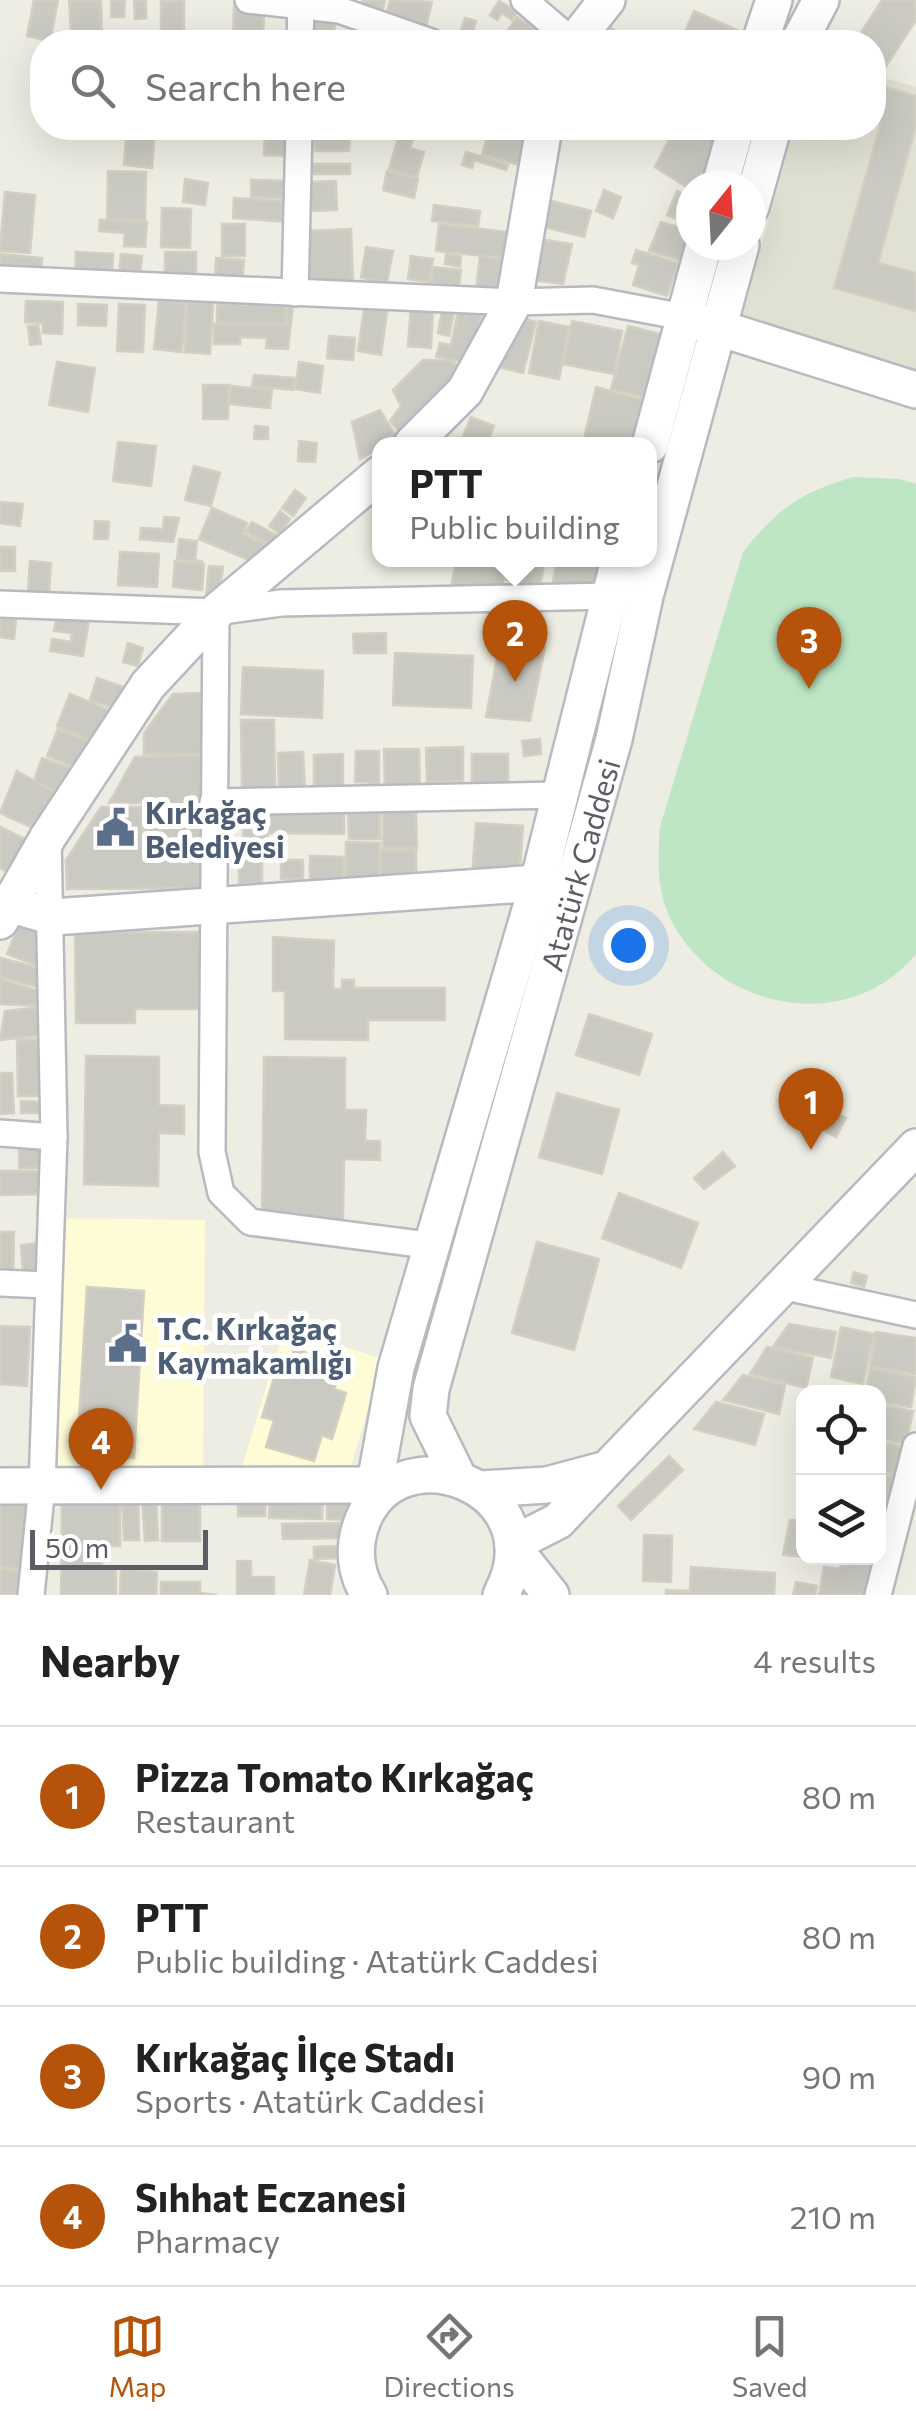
<!DOCTYPE html>
<meta charset="utf-8">
<style>
:root{--surface:#fff;--page:#f2f2f2;--text:#222;--muted:#767676;--line:#e0e0e0;--accent:#b45309}
body{margin:0;font-family:Commissioner,sans-serif;background:var(--page);color:var(--text)}
.controls{position:absolute;right:30px;bottom:30px;display:grid;overflow:hidden;border-radius:20px;box-shadow:0 10px 40px #0002}
.controls button{width:90px;height:90px;display:grid;place-items:center;padding:0;border:0;border-bottom:2px solid var(--line);background:var(--surface);color:var(--text);font:50px sans-serif}
.compass{position:absolute;left:676px;top:170px;width:90px;height:90px;border-radius:50%;background:var(--surface);box-shadow:0 10px 40px #0002;rotate:18deg}
.scale{position:absolute;left:30px;bottom:25px;width:178px;box-sizing:border-box;padding-left:10px;border:5px solid #5b5d64;border-top:0;font-size:28px;line-height:35px;white-space:nowrap;color:#5b5d64;-webkit-text-stroke:8px #fff;paint-order:stroke}
.you{position:absolute;left:628px;top:945px;width:35px;height:35px;margin:-25px;border:8px solid #fff;border-radius:50%;background:#1a73e8;box-shadow:0 0 0 15px #1a73e833}
.badge{display:grid;place-items:center;width:65px;height:65px;border-radius:50%;background:var(--accent);color:#fff;font-size:32px;font-weight:700}
.pin{position:absolute;translate:-50% -82px;filter:drop-shadow(0 2px 5px #0008)}
.pin::after{content:'';position:absolute;top:52px;width:35px;height:30px;background:inherit;clip-path:polygon(0 0,100% 0,50% 100%)}
.popup{position:absolute;left:372px;top:437px;width:285px;height:130px;box-sizing:border-box;display:grid;place-content:center;border-radius:20px;background:var(--surface);filter:drop-shadow(0 2px 8px #0005);font-size:32px;white-space:nowrap;color:var(--muted)}
.popup b{font-size:38px;color:var(--text)}
.popup::after{content:'';position:absolute;left:50%;top:100%;margin-left:-20px;border:20px solid transparent;border-top-color:var(--surface)}
.list{margin:0;padding:0;list-style:none}
h2{display:flex;justify-content:space-between;align-items:center;height:130px;margin:0;padding:0 40px;font-size:42px}
h2 small{font-size:32px;font-weight:400;color:var(--muted)}
.list li{display:grid;grid-template-columns:65px 1fr auto;gap:30px;align-items:center;box-sizing:border-box;height:140px;padding:0 40px;border-top:2px solid var(--line)}
.list b{display:block;font-size:38px;white-space:nowrap}
.list p{margin:0;font-size:32px;white-space:nowrap;color:var(--muted)}
.list em{font-size:32px;font-style:normal;color:var(--muted)}
.icon{flex:none;width:55px;height:55px;fill:none;stroke:currentColor;stroke-width:2;stroke-linecap:round;stroke-linejoin:round}
.map{position:relative;flex:none;width:916px;height:1595px;overflow:hidden}
.search{position:absolute;background:var(--surface);box-shadow:0 10px 40px #0002;left:30px;right:30px;top:30px;height:110px;display:flex;align-items:center;gap:25px;box-sizing:border-box;padding:0 35px;border-radius:40px;color:var(--muted);font-size:38px}
.sheet{height:690px;background:var(--surface)}
nav{display:flex;justify-content:space-around;align-items:center;box-sizing:border-box;height:140px;border-top:2px solid var(--line);background:var(--surface);font-size:28px;color:var(--muted)}
nav a{display:grid;justify-items:center;gap:5px}
nav .on{color:var(--accent)}
.map>svg:first-child{display:block}
.commercial{fill:#fefbd7}
.education{fill:#e0e0d3}
.green{fill:#bee6c4}
.building{fill:#cbcac2;stroke:#d3d0c1;stroke-width:2.5}
.lines{fill:none;stroke-linecap:round;stroke-linejoin:round}
.street-casing{stroke:#b8babf;stroke-width:30}
.secondary-casing{stroke:#b8bac1;stroke-width:40}
.street{stroke:#fff;stroke-width:25}
.secondary{stroke:#fff;stroke-width:35}
.labels{text-anchor:middle;dominant-baseline:central;stroke-width:10;stroke-linejoin:round;paint-order:stroke}
.service-label{font-size:30px;font-weight:bold;fill:#4e5e75;stroke:#fff;text-anchor:start}
.street-label{font-size:30px;fill:#5b5d64;stroke:#fff}
</style>
<div class="map">
<svg width="916" height="1595" viewBox="0 0 916 1595">
<rect width="100%" height="100%" fill="#eeede3"/>
<g class="commercial">
<polygon points="51,1218 205,1220 203,1470 49,1469"/>
<polygon points="284,1328 383,1359 350,1470 241,1470"/>
</g>
<polygon class="education" points="874,75 916,87 916,378 742,317 794,128 874,128"/>
<path class="green" d="M853,477L900,479L916,484V954C848,1037 715,1010 670,918C656,889 658,858 660,827L743,552C778,508 800,493 853,477Z"/>
<g class="building">
<polygon points="34,0 58,0 50,41 27,36"/>
<polygon points="69,0 101,0 102,31 71,32"/>
<polygon points="111,0 125,0 124,17 111,17"/>
<polygon points="134,0 146,0 146,18 135,19"/>
<polygon points="363,0 385,0 382,12 361,5"/>
<polygon points="390,0 432,2 426,27 386,16"/>
<polygon points="882,0 916,0 916,20 883,71 874,65 874,42 855,42"/>
<rect x="161" y="1" width="23" height="34"/>
<polygon points="499,1 517,11 512,20 502,13 497,20 490,15"/>
<polygon points="234,7 264,8 263,42 233,42"/>
<polygon points="694,11 757,39 755,42 697,42 683,36"/>
<polygon points="312,16 335,18 334,42 310,42"/>
<polygon points="517,17 539,32 532,42 500,42"/>
<polygon points="465,18 476,21 473,32 482,35 480,42 458,40"/>
<polygon points="608,26 633,42 597,42"/>
<polygon points="99,32 100,42 71,42 70,33"/>
<polygon points="874,84 916,96 916,126 878,263 916,273 916,311 834,288 881,122 874,120"/>
<polygon points="127,128 155,128 152,168 124,165"/>
<polygon points="315,128 350,128 349,151 315,151"/>
<polygon points="490,128 531,138 523,166 482,155"/>
<polygon points="675,128 698,128 722,139 700,185 691,185 691,190 655,167"/>
<polygon points="265,133 292,134 291,156 264,155"/>
<polygon points="399,135 413,139 410,148 424,152 417,177 389,169"/>
<polygon points="466,152 508,165 506,170 474,160 472,168 462,165"/>
<rect x="311" y="164" width="39" height="10"/>
<polygon points="108,171 146,172 145,220 107,220"/>
<polygon points="387,171 418,179 414,198 383,190"/>
<polygon points="185,179 208,183 205,205 183,202"/>
<polygon points="251,180 289,181 288,199 251,197"/>
<polygon points="336,181 337,210 308,211 307,182"/>
<polygon points="604,190 621,197 613,218 596,211"/>
<polygon points="677,191 691,197 691,225 667,215"/>
<polygon points="5,192 35,195 30,253 0,251"/>
<polygon points="234,198 289,202 287,222 233,218"/>
<polygon points="544,199 591,211 584,237 537,225"/>
<polygon points="434,205 480,211 478,226 432,221"/>
<polygon points="162,208 191,209 190,248 161,247"/>
<polygon points="100,220 147,222 145,247 124,246 125,233 99,231"/>
<polygon points="661,222 691,231 690,263 649,251"/>
<rect x="222" y="224" width="23" height="32"/>
<polygon points="439,224 507,232 504,258 436,251"/>
<polygon points="351,229 353,283 310,284 308,231"/>
<polygon points="539,239 572,244 563,284 533,280"/>
<polygon points="366,247 393,251 387,282 361,278"/>
<polygon points="636,250 678,263 667,296 633,285 639,265 632,263"/>
<polygon points="76,252 113,254 112,276 75,273"/>
<rect x="165" y="252" width="31" height="28"/>
<polygon points="0,254 42,258 40,277 0,273"/>
<polygon points="121,254 142,256 140,276 119,274"/>
<polygon points="446,254 461,256 460,267 445,264"/>
<polygon points="411,256 433,259 429,282 408,279"/>
<polygon points="480,256 505,259 501,292 476,289"/>
<polygon points="216,258 244,260 242,284 215,283"/>
<polygon points="433,267 461,270 459,286 431,283"/>
<polygon points="26,301 63,302 62,334 43,333 43,323 25,322"/>
<polygon points="159,301 186,303 182,352 154,349"/>
<polygon points="187,302 213,303 210,354 185,352"/>
<polygon points="365,302 388,305 381,355 358,351"/>
<polygon points="78,304 107,305 106,326 78,325"/>
<polygon points="119,304 145,305 143,352 117,351"/>
<polygon points="217,304 285,304 285,324 217,323"/>
<polygon points="287,305 293,305 288,349 266,348 267,338 240,337 240,344 214,344 214,324 287,325"/>
<polygon points="411,306 433,308 431,348 408,346"/>
<polygon points="459,307 482,312 471,364 436,357 440,343 451,345"/>
<polygon points="442,311 454,313 449,336 438,333"/>
<polygon points="516,316 536,322 523,373 495,366"/>
<polygon points="539,321 569,327 559,379 529,373"/>
<polygon points="572,321 622,331 614,374 563,364"/>
<polygon points="38,325 41,344 30,345 28,326"/>
<polygon points="628,326 668,336 651,399 611,389"/>
<polygon points="329,336 355,338 353,360 327,358"/>
<polygon points="423,360 450,361 462,368 399,431 390,421 401,406 393,390"/>
<polygon points="57,362 95,368 88,412 49,405"/>
<polygon points="299,362 323,366 320,393 295,389"/>
<polygon points="254,375 294,378 293,390 252,386"/>
<polygon points="203,385 229,385 228,419 203,419"/>
<polygon points="231,386 272,390 270,408 229,404"/>
<polygon points="596,387 650,402 638,444 583,444"/>
<polygon points="380,410 397,438 360,459 352,422"/>
<polygon points="471,417 494,426 487,444 460,444"/>
<polygon points="255,426 268,427 268,439 254,439"/>
<polygon points="299,441 317,443 315,462 298,461"/>
<polygon points="118,442 156,446 151,486 113,481"/>
<polygon points="194,466 220,473 211,506 185,500"/>
<polygon points="295,490 306,498 293,516 282,508"/>
<polygon points="0,502 23,504 20,526 0,523"/>
<polygon points="212,508 247,523 243,534 270,546 256,563 199,539"/>
<polygon points="280,511 290,519 280,534 269,526"/>
<polygon points="164,517 179,518 173,542 140,539 141,528 163,529"/>
<polygon points="95,521 109,522 108,539 94,539"/>
<polygon points="252,522 278,536 272,546 246,532"/>
<polygon points="179,539 197,541 195,560 203,562 177,560"/>
<rect x="0" y="547" width="15" height="24"/>
<polygon points="120,552 159,554 157,587 118,585"/>
<polygon points="457,560 508,560 501,591 451,586"/>
<polygon points="511,560 545,560 540,586 507,580"/>
<polygon points="557,560 607,560 601,591 551,593"/>
<polygon points="30,561 51,563 49,593 28,591"/>
<polygon points="175,561 204,564 202,590 173,587"/>
<polygon points="209,566 223,567 221,582 232,584 222,599 206,597"/>
<polygon points="57,615 89,620 83,656 50,651 52,639 71,642 72,633 54,631"/>
<polygon points="0,616 16,618 14,639 0,637"/>
<polygon points="386,633 386,653 354,653 353,634"/>
<polygon points="501,638 545,647 530,721 486,717"/>
<polygon points="128,643 143,648 138,666 123,662"/>
<polygon points="395,653 473,656 471,708 393,705"/>
<polygon points="243,667 323,671 322,718 241,714"/>
<polygon points="97,678 124,687 117,709 90,700"/>
<polygon points="201,693 202,754 144,754 144,733 173,694"/>
<polygon points="70,694 111,711 97,743 57,726"/>
<polygon points="241,720 274,720 275,789 242,789"/>
<polygon points="58,729 93,743 82,770 47,756"/>
<polygon points="540,739 541,754 524,756 522,741"/>
<polygon points="463,747 463,781 427,782 426,748"/>
<polygon points="384,749 419,749 420,789 385,790"/>
<polygon points="356,751 379,751 379,783 355,782"/>
<polygon points="303,752 305,789 279,790 278,753"/>
<polygon points="343,754 343,788 314,789 314,755"/>
<rect x="472" y="754" width="36" height="35"/>
<polygon points="202,755 205,846 145,847 144,803 109,803 135,757"/>
<polygon points="42,758 73,769 61,792 33,783"/>
<polygon points="17,771 57,794 37,830 0,813"/>
<polygon points="101,807 142,807 143,850 206,850 206,888 67,889 66,860"/>
<polygon points="380,811 380,839 349,839 348,812"/>
<polygon points="243,812 344,813 344,834 268,833 267,844 243,844"/>
<polygon points="383,812 416,812 417,848 383,848"/>
<polygon points="476,823 523,826 519,882 472,878"/>
<polygon points="0,827 27,840 9,873 0,868"/>
<polygon points="346,842 380,843 378,885 345,885"/>
<polygon points="262,849 262,884 239,885 239,850"/>
<rect x="381" y="850" width="35" height="35"/>
<polygon points="310,856 344,857 343,886 310,885"/>
<rect x="281" y="860" width="22" height="19"/>
<polygon points="21,919 43,928 39,966 7,954"/>
<polygon points="199,932 200,1009 135,1009 135,1023 76,1023 75,933"/>
<polygon points="273,937 334,941 333,989 342,989 342,980 354,980 354,988 445,988 445,1020 368,1020 368,1040 285,1039 285,991 273,991"/>
<polygon points="0,958 43,969 38,987 0,977"/>
<polygon points="0,979 42,992 38,1006 0,1004"/>
<polygon points="43,1007 47,1035 0,1040 5,1011"/>
<polygon points="589,1014 652,1034 639,1075 576,1055"/>
<polygon points="46,1039 47,1096 18,1096 17,1040"/>
<polygon points="86,1056 159,1057 159,1105 184,1106 184,1134 159,1133 158,1186 84,1184"/>
<polygon points="264,1057 345,1058 345,1110 366,1110 365,1141 380,1141 380,1160 344,1159 343,1220 262,1219"/>
<polygon points="0,1073 12,1073 14,1113 0,1114"/>
<polygon points="557,1093 619,1110 602,1174 539,1157"/>
<polygon points="21,1101 41,1102 40,1113 21,1113"/>
<polygon points="817,1103 846,1118 836,1137 808,1122"/>
<rect x="19" y="1142" width="25" height="26"/>
<polygon points="723,1152 735,1166 704,1189 694,1178"/>
<polygon points="0,1171 44,1171 44,1194 0,1195"/>
<polygon points="619,1193 698,1223 681,1268 602,1238"/>
<polygon points="0,1232 14,1232 13,1277 0,1277"/>
<polygon points="537,1242 599,1259 574,1350 512,1333"/>
<polygon points="39,1243 42,1272 23,1274 21,1245"/>
<polygon points="854,1272 867,1276 864,1287 851,1283"/>
<polygon points="87,1287 144,1291 134,1458 95,1456 96,1438 78,1437"/>
<polygon points="789,1324 836,1332 831,1358 773,1347"/>
<polygon points="0,1326 30,1327 27,1386 0,1384"/>
<polygon points="841,1327 874,1334 863,1384 831,1377"/>
<polygon points="876,1332 916,1338 916,1374 870,1367"/>
<polygon points="767,1347 813,1358 806,1388 750,1374"/>
<polygon points="294,1349 342,1364 334,1389 346,1393 332,1439 322,1435 314,1461 266,1447 274,1420 262,1417 276,1371 287,1374"/>
<polygon points="870,1368 916,1377 911,1407 878,1402 878,1392 865,1392"/>
<polygon points="743,1375 785,1385 779,1414 723,1400"/>
<polygon points="716,1402 764,1414 755,1445 694,1429"/>
<polygon points="878,1404 913,1411 906,1444 878,1438"/>
<polygon points="878,1441 908,1448 901,1476 878,1471"/>
<polygon points="669,1456 683,1470 631,1520 618,1506"/>
<polygon points="878,1474 900,1478 895,1503 878,1500"/>
<polygon points="327,1493 349,1493 349,1520 327,1519"/>
<polygon points="62,1494 120,1495 120,1546 102,1546 102,1568 116,1568 116,1595 61,1595"/>
<polygon points="138,1494 139,1540 124,1540 122,1495"/>
<polygon points="156,1494 158,1540 145,1541 142,1495"/>
<rect x="162" y="1494" width="38" height="47"/>
<polygon points="238,1494 266,1494 265,1516 238,1516"/>
<polygon points="270,1494 323,1495 322,1519 269,1518"/>
<polygon points="0,1496 33,1499 27,1570 0,1567"/>
<polygon points="878,1502 892,1504 889,1525 878,1524"/>
<polygon points="790,1520 804,1521 804,1557 783,1555"/>
<polygon points="342,1523 342,1538 283,1539 282,1524"/>
<polygon points="644,1535 672,1536 671,1582 643,1581"/>
<polygon points="337,1546 338,1558 314,1559 314,1547"/>
<polygon points="846,1558 874,1562 866,1595 819,1595 824,1567 839,1569"/>
<polygon points="310,1560 335,1565 330,1595 304,1595"/>
<polygon points="237,1561 251,1561 251,1577 274,1577 274,1595 237,1595"/>
<polygon points="691,1567 775,1573 774,1595 666,1595 666,1590 690,1591"/>
<polygon points="121,1568 157,1572 156,1595 120,1595"/>
<polygon points="0,1569 28,1573 25,1595 0,1595"/>
<polygon points="161,1582 200,1582 200,1593 217,1595 161,1595"/>
<polygon points="796,1582 817,1586 815,1595 793,1595"/>
</g>
<g class="lines">
<defs>
<g id="street">
<polyline points="248,0 339,10 431,42"/>
<polyline points="524,0 573,42"/>
<polyline points="300,42 301,4"/>
<polyline points="0,279 514,302 593,300 684,317"/>
<polyline points="295,293 299,128"/>
<polyline points="0,604 216,612 281,603 609,596"/>
<polyline points="216,612 212,1152 221,1193 250,1222 435,1246"/>
<polyline points="213,802 560,795"/>
<polyline points="0,1133 54,1137"/>
<polyline points="0,1283 47,1285"/>
<polyline points="781,1286 916,1315"/>
<polyline points="31,1595 42,1486 54,1137 48,837"/>
<polyline points="878,1595 916,1446"/>
</g>
<g id="secondary">
<polyline points="574,42 607,0"/>
<polyline points="760,42 774,0"/>
<polyline points="799,42 821,0"/>
<polyline points="720,185 736,128"/>
<polyline points="751,207 773,128"/>
<polyline points="684,317 916,390"/>
<polyline points="412,444 465,391 514,302 544,128"/>
<polyline points="650,445 704,245"/>
<polyline points="9,904 53,917 538,883 559,889"/>
<polyline points="0,921 48,837 148,685 216,612 380,474"/>
<polyline points="607,1469 916,1147"/>
<path id="s1" d="M458,1477L428,1416L431,1389L614,739L645,596L741,245"/>
<polyline points="0,1486 375,1485"/>
<polyline points="481,1489 547,1485 607,1469 558,1521 513,1544"/>
<polyline points="371,1505 396,1368 538,883 619,560"/>
<polyline points="513,1547 551,1595"/>
<path d="M369,1595C356,1574 353,1551 360,1528C392,1424 559,1487 501,1595"/>
</g>
</defs>
<use href="#street" class="street-casing"/>
<use href="#secondary" class="secondary-casing"/>
<use href="#street" class="street"/>
<use href="#secondary" class="secondary"/>
</g>
<defs>
<symbol id="civic-bare" viewBox="-9 -9 18 18"><path d="M-.6-6.5H3V-4.5H.6V-3L4-1V1h2V6H-6V1h2V-1L-.6-3ZM-1.2 2.5V6h2.4V2.5Z" fill="#5c6f8a" stroke="#fff" stroke-width="2.5" paint-order="stroke"/></symbol>
</defs>
<g fill-rule="evenodd">
<use href="#civic-bare" x="88" y="800" width="55" height="55"/>
<use href="#civic-bare" x="100" y="1316" width="55" height="55"/>
</g>
<g class="labels">
<g class="service-label">
<text x="145" y="811">Kırkağaç<tspan x="145" dy="34">Belediyesi</tspan></text>
<text x="157" y="1327">T.C. Kırkağaç<tspan x="157" dy="34">Kaymakamlığı</tspan></text>
</g>
<g class="street-label">
<text stroke="none"><textPath href="#s1" startOffset="640">Atatürk Caddesi</textPath></text>
</g>
</g>
</svg>
<div class="controls">
<button><svg class="icon" aria-label="locate" viewBox="0 0 24 24"><circle cx="12" cy="12" r="6"/><path d="M12 2v4M12 18v4M2 12h4M18 12h4"/></svg></button>
<button><svg class="icon" aria-label="layers" viewBox="0 0 24 24"><path d="M12 4l9 5-9 5-9-5zM3 14l9 5 9-5"/></svg></button>
</div>
<svg class="compass" viewBox="-18 -18 36 36"><path d="M0-13l5 13h-10z" fill="#e53935"/><path d="M0 13l5-13h-10z" fill="#767676"/></svg>
<div class="scale">50 m</div>
<div class="you"></div>
<div class="pin badge" style="left:811px;top:1150px">1</div>
<div class="pin badge" style="left:515px;top:682px">2</div>
<div class="popup"><b>PTT</b>Public building</div>
<div class="pin badge" style="left:809px;top:689px">3</div>
<div class="pin badge" style="left:101px;top:1490px">4</div>
<div class="search"><svg class="icon" aria-label="search" viewBox="0 0 24 24"><circle cx="10" cy="10" r="6"/><path d="M15 15l6 6"/></svg>Search here</div>
</div>
<section class="sheet">
<h2>Nearby<small>4 results</small></h2>
<ul class="list">
<li><span class="badge">1</span><div><b>Pizza Tomato Kırkağaç</b><p>Restaurant</p></div><em>80 m</em></li>
<li><span class="badge">2</span><div><b>PTT</b><p>Public building · Atatürk Caddesi</p></div><em>80 m</em></li>
<li><span class="badge">3</span><div><b>Kırkağaç İlçe Stadı</b><p>Sports · Atatürk Caddesi</p></div><em>90 m</em></li>
<li><span class="badge">4</span><div><b>Sıhhat Eczanesi</b><p>Pharmacy</p></div><em>210 m</em></li>
</ul>
</section>
<nav>
<a class="on"><svg class="icon" aria-label="map" viewBox="0 0 24 24"><path d="M3 6l6-2 6 2 6-2v14l-6 2-6-2-6 2zM9 4v14M15 6v14"/></svg>Map</a>
<a><svg class="icon" aria-label="directions" viewBox="0 0 24 24"><path d="M12 3l9 9-9 9-9-9zM9 14v-3h6M13 9l2 2-2 2"/></svg>Directions</a>
<a><svg class="icon" aria-label="saved" viewBox="0 0 24 24"><path d="M7 4h10v16l-5-4-5 4z"/></svg>Saved</a>
</nav>
